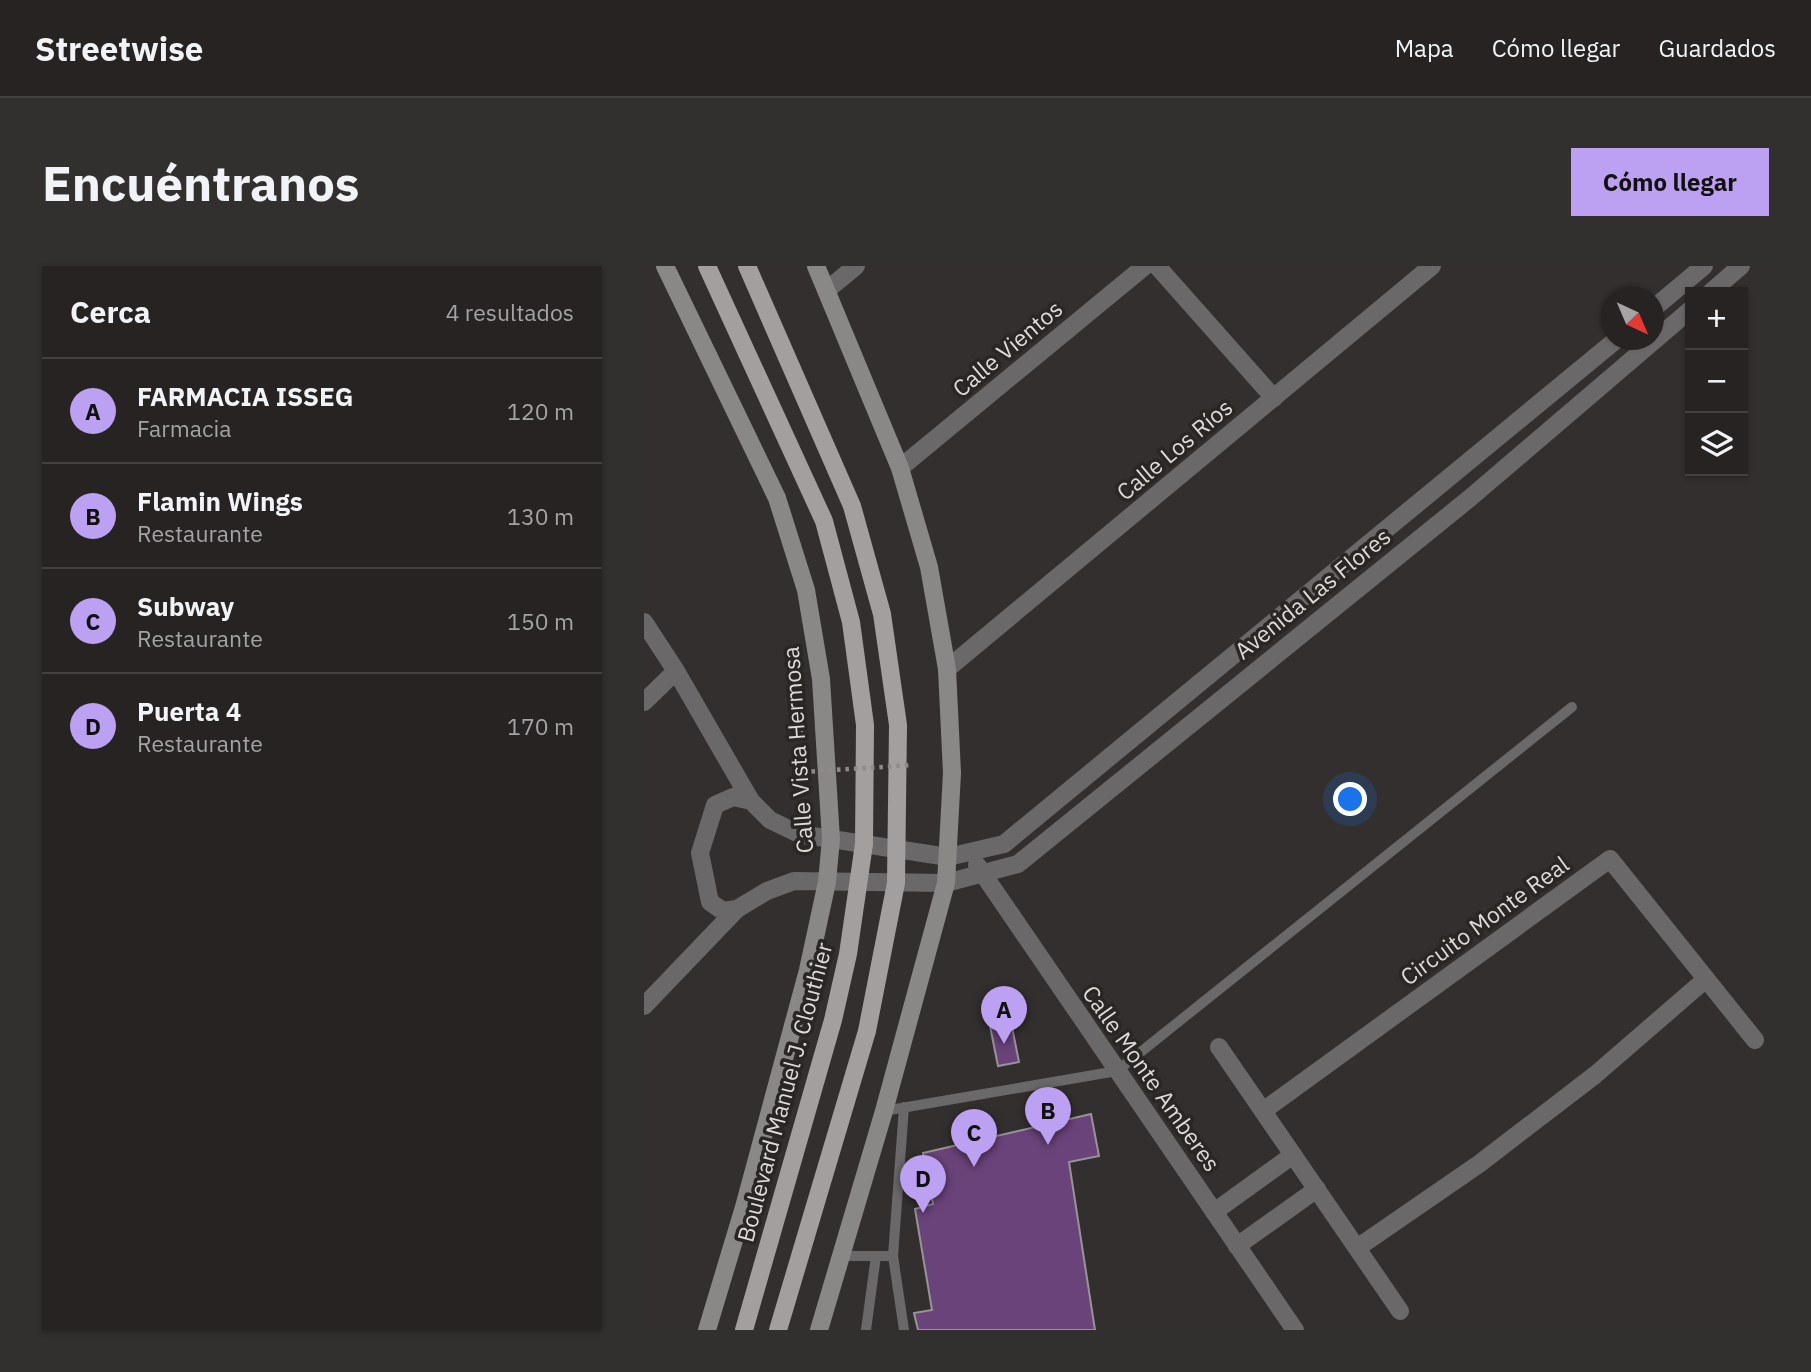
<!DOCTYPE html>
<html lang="es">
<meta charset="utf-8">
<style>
:root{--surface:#262322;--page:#322f2f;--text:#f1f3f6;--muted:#a4a4a5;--line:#424040;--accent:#bca0f2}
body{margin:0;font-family:"IBM Plex Sans",sans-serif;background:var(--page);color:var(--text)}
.controls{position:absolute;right:21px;top:21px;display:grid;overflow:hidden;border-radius:0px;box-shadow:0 2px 5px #0004}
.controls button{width:63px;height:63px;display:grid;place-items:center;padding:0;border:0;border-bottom:2px solid var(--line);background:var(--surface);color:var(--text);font:35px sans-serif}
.compass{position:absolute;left:957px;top:21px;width:63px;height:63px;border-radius:50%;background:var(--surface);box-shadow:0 2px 5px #0004;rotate:136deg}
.you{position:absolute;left:707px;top:534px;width:24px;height:24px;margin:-18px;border:5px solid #fff;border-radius:50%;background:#1a73e8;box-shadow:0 0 0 10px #1a73e833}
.badge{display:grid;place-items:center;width:46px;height:46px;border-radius:50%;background:var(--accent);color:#111;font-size:23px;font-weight:700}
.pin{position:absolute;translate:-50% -58px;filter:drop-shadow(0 2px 4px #0008)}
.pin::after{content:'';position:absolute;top:37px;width:24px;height:21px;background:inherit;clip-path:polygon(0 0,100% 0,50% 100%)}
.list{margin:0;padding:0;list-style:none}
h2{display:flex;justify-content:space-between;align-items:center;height:91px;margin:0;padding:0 28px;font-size:30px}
h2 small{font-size:23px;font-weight:400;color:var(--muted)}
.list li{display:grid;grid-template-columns:46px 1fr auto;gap:21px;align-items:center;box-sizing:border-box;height:105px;padding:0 28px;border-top:2px solid var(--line)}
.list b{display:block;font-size:26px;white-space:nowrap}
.list p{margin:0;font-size:23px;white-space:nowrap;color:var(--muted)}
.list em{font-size:23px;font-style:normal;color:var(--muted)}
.icon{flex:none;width:38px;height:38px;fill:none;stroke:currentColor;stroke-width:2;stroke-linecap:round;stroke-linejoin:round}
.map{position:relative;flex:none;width:1125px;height:1064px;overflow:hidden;border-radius:0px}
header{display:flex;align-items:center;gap:42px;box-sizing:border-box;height:98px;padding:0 35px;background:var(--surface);border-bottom:2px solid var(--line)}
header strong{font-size:33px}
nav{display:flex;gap:38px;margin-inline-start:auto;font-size:24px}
.intro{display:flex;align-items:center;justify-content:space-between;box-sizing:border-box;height:168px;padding:0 42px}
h1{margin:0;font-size:49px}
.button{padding:18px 32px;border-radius:0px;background:var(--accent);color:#111;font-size:24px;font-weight:700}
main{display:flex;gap:42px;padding:0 42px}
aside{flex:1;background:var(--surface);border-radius:0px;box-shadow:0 2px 5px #0004}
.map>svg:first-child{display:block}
.building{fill:#6a437a;stroke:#979498;stroke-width:2}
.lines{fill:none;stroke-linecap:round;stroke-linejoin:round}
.path{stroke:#8e8b8a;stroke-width:4.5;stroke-dasharray:3.5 5;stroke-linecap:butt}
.lane{stroke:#6a6868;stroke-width:10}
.street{stroke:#6a6868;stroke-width:18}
.secondary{stroke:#8a8787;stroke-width:18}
.primary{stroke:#a39f9f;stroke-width:18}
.path-bridge{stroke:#8e8b8a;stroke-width:4.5;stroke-dasharray:3.5 5;stroke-linecap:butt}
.labels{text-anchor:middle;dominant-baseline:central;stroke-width:7;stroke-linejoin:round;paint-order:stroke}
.street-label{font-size:23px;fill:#dddbda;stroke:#292624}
</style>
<header>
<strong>Streetwise</strong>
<nav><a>Mapa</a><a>Cómo llegar</a><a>Guardados</a></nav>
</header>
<div class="intro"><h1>Encuéntranos</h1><a class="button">Cómo llegar</a></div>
<main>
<aside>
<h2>Cerca<small>4 resultados</small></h2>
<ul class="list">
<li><span class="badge">A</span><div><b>FARMACIA ISSEG</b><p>Farmacia</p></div><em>120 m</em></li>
<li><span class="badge">B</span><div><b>Flamin Wings</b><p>Restaurante</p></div><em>130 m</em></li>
<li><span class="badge">C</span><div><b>Subway</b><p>Restaurante</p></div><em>150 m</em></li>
<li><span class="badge">D</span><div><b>Puerta 4</b><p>Restaurante</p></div><em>170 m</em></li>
</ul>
</aside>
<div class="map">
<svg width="1125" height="1064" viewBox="0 0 1125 1064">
<rect width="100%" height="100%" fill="#332f2e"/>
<g class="building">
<polygon points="367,756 375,796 354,800 346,760"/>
<polygon points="447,848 455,890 425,896 451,1064 274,1064 270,1047 288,1044 271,943 289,938 279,887"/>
</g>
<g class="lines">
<polyline class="path" points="155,429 159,506"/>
<g class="lane">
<polyline points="240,845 473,805 928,441"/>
<polyline points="197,990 249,990"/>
<polyline points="222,1064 232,990"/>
<polyline points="260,1064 249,990 260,841"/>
</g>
<g class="street">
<polyline points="513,0 630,132"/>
<polyline points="183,24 212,0"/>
<polyline points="1067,26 1097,0"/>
<polyline points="1010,42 1060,0"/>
<polyline points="972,74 360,578 304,591 155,568 126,554 107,535 89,531 71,539 56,587 66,636 79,645 93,643 123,625 150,615 302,617 374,598 826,232 1046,44"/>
<polyline points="256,202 501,0"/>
<polyline points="0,356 32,405 107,535"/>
<polyline points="303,403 788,0"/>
<polyline points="0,436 32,405"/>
<polyline points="333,599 651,1064"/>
<polyline points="0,740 93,643"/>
<polyline points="575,781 756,1045"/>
<polyline points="619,845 966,593 1111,774"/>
<polyline points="570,946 649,889"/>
<polyline points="593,980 673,923"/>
<polyline points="713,982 835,898 951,809 1062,713"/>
</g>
<g class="secondary">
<polyline points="21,0 133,232 162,324 177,413 187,573 183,616 164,704 100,941 63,1064"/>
<polyline points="172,0 256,202 285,301 303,403 308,507 302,617 240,845 175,1064"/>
</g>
<g class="primary">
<polyline points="63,0 180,255 207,356 221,459 220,578 204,688 189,754 100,1064"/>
<polyline points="103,0 208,240 238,348 254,459 252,617 223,765 134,1064"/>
</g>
<polyline class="path-bridge" points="159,506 269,499"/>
</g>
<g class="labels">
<g class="street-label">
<text transform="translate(363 82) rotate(-40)">Calle Vientos</text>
<text transform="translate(530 183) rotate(-40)">Calle Los Ríos</text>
<text transform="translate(668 327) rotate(-39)">Avenida Las Flores</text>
<text transform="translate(153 484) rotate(-94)">Calle Vista Hermosa</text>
<text transform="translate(840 654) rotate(-36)">Circuito Monte Real</text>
<text transform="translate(508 812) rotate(55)">Calle Monte Amberes</text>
<text transform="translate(140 826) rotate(-75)">Boulevard Manuel J. Clouthier</text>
</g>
</g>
</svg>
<div class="controls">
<button>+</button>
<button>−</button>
<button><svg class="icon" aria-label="layers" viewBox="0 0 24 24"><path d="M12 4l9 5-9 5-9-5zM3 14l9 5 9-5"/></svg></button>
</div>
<svg class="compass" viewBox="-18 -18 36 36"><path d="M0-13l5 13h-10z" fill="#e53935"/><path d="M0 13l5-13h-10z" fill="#a4a4a5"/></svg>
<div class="you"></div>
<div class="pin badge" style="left:360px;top:778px">A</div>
<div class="pin badge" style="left:404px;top:879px">B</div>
<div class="pin badge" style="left:330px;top:901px">C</div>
<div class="pin badge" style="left:279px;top:947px">D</div>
</div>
</main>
